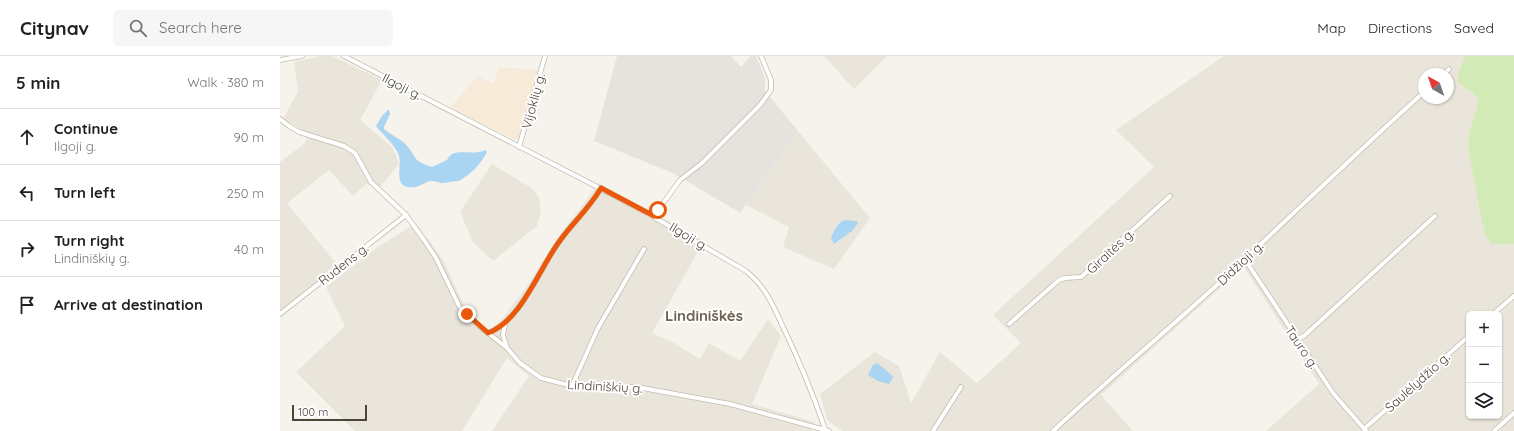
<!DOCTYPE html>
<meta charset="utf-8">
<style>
:root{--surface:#fff;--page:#f6f6f6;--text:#202124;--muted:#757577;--line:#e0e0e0}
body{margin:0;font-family:Quicksand,sans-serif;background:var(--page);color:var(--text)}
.controls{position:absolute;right:12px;bottom:12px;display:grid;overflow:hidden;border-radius:6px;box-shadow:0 1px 3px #0004}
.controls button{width:36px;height:36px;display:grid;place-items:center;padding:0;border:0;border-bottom:1px solid var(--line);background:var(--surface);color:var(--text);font:20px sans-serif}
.compass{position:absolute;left:1138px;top:12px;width:36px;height:36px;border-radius:50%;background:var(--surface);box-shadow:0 1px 3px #0004;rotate:320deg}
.scale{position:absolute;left:12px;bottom:10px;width:75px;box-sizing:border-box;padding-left:4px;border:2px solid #4b4439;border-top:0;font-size:11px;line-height:14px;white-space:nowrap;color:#4b4439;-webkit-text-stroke:3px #fff;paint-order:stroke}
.stop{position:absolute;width:12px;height:12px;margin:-9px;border:3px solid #ea580c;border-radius:50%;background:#fff}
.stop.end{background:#ea580c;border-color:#fff;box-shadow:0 1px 4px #0008}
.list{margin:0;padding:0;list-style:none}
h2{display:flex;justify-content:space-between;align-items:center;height:52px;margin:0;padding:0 16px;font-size:17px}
h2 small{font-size:13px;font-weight:400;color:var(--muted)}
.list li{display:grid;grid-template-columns:26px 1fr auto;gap:12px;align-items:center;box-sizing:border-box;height:56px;padding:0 16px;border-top:1px solid var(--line)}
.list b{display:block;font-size:15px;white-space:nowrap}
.list p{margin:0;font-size:13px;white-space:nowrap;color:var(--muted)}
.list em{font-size:13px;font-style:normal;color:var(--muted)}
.icon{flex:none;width:22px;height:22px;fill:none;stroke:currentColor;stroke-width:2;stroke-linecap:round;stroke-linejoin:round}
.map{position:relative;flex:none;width:1234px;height:375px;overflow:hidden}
header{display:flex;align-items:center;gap:24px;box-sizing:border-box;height:56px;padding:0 20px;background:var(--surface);border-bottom:1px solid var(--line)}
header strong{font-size:19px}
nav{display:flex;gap:22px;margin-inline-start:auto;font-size:14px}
.search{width:280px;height:36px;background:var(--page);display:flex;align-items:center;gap:10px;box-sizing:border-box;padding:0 14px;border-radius:6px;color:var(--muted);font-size:15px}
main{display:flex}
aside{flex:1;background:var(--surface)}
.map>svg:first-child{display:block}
.residential{fill:#eae5da;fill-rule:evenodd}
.commercial{fill:#f7ead8}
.industrial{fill:#e6e2dd}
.green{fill:#d2eab5}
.water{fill:#a9d4f2}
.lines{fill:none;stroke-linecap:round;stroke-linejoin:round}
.street-casing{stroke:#c2bbae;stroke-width:5.5}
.street{stroke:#fff;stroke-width:4}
.route{stroke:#ea580c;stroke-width:5}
.labels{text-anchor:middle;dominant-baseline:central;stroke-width:4;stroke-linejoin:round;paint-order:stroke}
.street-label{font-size:13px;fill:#4b4439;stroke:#fff}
.quarter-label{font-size:15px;font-weight:bold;fill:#6e6250;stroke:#fff}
</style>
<header>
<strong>Citynav</strong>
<div class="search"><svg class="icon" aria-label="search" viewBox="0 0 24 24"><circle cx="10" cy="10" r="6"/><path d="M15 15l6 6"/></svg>Search here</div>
<nav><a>Map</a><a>Directions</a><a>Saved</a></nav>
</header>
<main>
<aside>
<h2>5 min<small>Walk · 380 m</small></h2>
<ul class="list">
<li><svg class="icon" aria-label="ahead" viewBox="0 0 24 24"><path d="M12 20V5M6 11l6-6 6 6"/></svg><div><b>Continue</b><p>Ilgoji g.</p></div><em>90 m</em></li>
<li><svg class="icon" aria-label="left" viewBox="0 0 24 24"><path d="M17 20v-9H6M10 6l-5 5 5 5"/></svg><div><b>Turn left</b></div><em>250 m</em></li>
<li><svg class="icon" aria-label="right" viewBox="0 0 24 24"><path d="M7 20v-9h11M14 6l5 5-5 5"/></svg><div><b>Turn right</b><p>Lindiniškių g.</p></div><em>40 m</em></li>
<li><svg class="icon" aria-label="arrive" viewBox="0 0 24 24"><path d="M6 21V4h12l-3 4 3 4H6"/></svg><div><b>Arrive at destination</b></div></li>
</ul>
</aside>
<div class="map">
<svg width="1234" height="375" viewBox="0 0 1234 375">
<rect width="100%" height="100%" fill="#f6f3ec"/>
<g class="residential">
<polygon points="41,0 52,0 102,24 80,64 113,92 119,108 100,131 86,128 73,140 49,114 7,147 58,210 0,255 0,106 24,88 29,77 3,63 18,36 14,6"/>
<polygon points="544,0 607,0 574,33"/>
<path d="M944,0H1185L1178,18V27L1192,36L1199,44L1189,78V97L1196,130L1212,188H1234V375H986L1039,328L964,211L821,339L853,375H562L547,364L540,338L595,296L619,310L631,347L660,296L697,327L741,287L713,259L874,111L836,74ZM1144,18H1168V42H1144ZM1189,258H1219V360H1189Z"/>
<polygon points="518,75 590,162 554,213 503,191 509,171 466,149"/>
<polygon points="212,108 253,133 259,142 261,156 257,170 213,205 193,186 180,156"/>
<polygon points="319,127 424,185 372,277 392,286 420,303 429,287 460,305 488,263 501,280 472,348 535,366 532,375 212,375 249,320 227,302 182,375 75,375 16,316 65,270 46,231 98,191 136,167 163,204 186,253 206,272 211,273 221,264 246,232 276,184"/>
</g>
<polygon class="commercial" points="219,11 259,14 240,82 237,83 233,83 170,52 197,20 213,28"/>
<polygon class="industrial" points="337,0 451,0 461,11 471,0 476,0 485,22 485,35 518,75 460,157 395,118 314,85"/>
<polygon class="green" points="1185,0 1234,0 1234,188 1212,188 1206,180 1202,166 1189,97 1189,78 1199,44 1192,36 1178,27 1178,18"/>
<g class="water">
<path d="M109,53L110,58L104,71V73C110,78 118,82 123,86C138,99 129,104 152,111L167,104C173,90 193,101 205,94L207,96C201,108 191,118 179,125C173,125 167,127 161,127C158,126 155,125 152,125C146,125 141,130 135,131C110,134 124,109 118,97C113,87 103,79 96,70L102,60Z"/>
<path d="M565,164L577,165L578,167L572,175L554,188L551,182C554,175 557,167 565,164Z"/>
<polygon points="597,307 613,320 613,322 609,328 598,325 588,319 593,309"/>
</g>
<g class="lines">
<defs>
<g id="street">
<path d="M64,0L360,153L466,215C485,230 493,249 503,271C519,304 533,338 545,373"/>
<polyline points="0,4 22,0"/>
<polyline points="1164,18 1169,13"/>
<polyline points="0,63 9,70 19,76 64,90 75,97 91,126 126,159 144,184 156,202 180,252 198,269 227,292 240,307 261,322 292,330 357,331 450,348 549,375"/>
<polyline points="239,91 265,0"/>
<polyline points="374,160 400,124 422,107 480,49 491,34 491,24 481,0"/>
<polyline points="964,202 1053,337 1086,375"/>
<polyline points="0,258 126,159"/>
<polyline points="1213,258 1234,240"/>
<polyline points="225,268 223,279 227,292"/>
<polyline points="729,268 779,224 785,222 801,221 890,140"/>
<path d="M208,277C241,265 259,213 279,186C292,167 309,153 321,132"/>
<polyline points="1017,284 1025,279 1155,160"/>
<polyline points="292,330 318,272 364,193"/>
<polyline points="1084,373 1189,280"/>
<polyline points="653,375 681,331"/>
<path d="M773,375C827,325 883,278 938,228C1007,164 1074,99 1144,36"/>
<polyline points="1214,375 1234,357"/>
</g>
</defs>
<use href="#street" class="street-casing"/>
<use href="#street" class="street"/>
</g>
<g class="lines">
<path class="route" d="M187,258L208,277C241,265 259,213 279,186C292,167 309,153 321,132L374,160L378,154"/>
</g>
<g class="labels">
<g class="street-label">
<text transform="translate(122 30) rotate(27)">Ilgoji g.</text>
<text transform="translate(253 45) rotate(-75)">Vijoklių g.</text>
<text transform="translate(409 180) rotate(31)">Ilgoji g.</text>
<text transform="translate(830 195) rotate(-43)">Giraitės g.</text>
<text transform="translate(960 207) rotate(-43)">Didžioji g.</text>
<text transform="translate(63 208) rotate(-38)">Rudens g.</text>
<text transform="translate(1022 291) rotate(56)">Tauro g.</text>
<text transform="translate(1137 326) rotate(-42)">Saulėlydžio g.</text>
<text transform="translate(325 330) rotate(3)">Lindiniškių g.</text>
</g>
<g class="quarter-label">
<text x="424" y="259">Lindiniškės</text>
</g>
</g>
</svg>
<div class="controls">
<button>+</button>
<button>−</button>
<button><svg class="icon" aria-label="layers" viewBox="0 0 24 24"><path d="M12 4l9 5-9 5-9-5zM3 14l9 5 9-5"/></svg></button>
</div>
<svg class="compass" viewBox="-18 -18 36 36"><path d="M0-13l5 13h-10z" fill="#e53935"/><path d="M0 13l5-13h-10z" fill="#757577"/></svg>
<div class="scale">100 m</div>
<div class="stop" style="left:378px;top:154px"></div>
<div class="stop end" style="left:187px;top:258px"></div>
</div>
</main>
